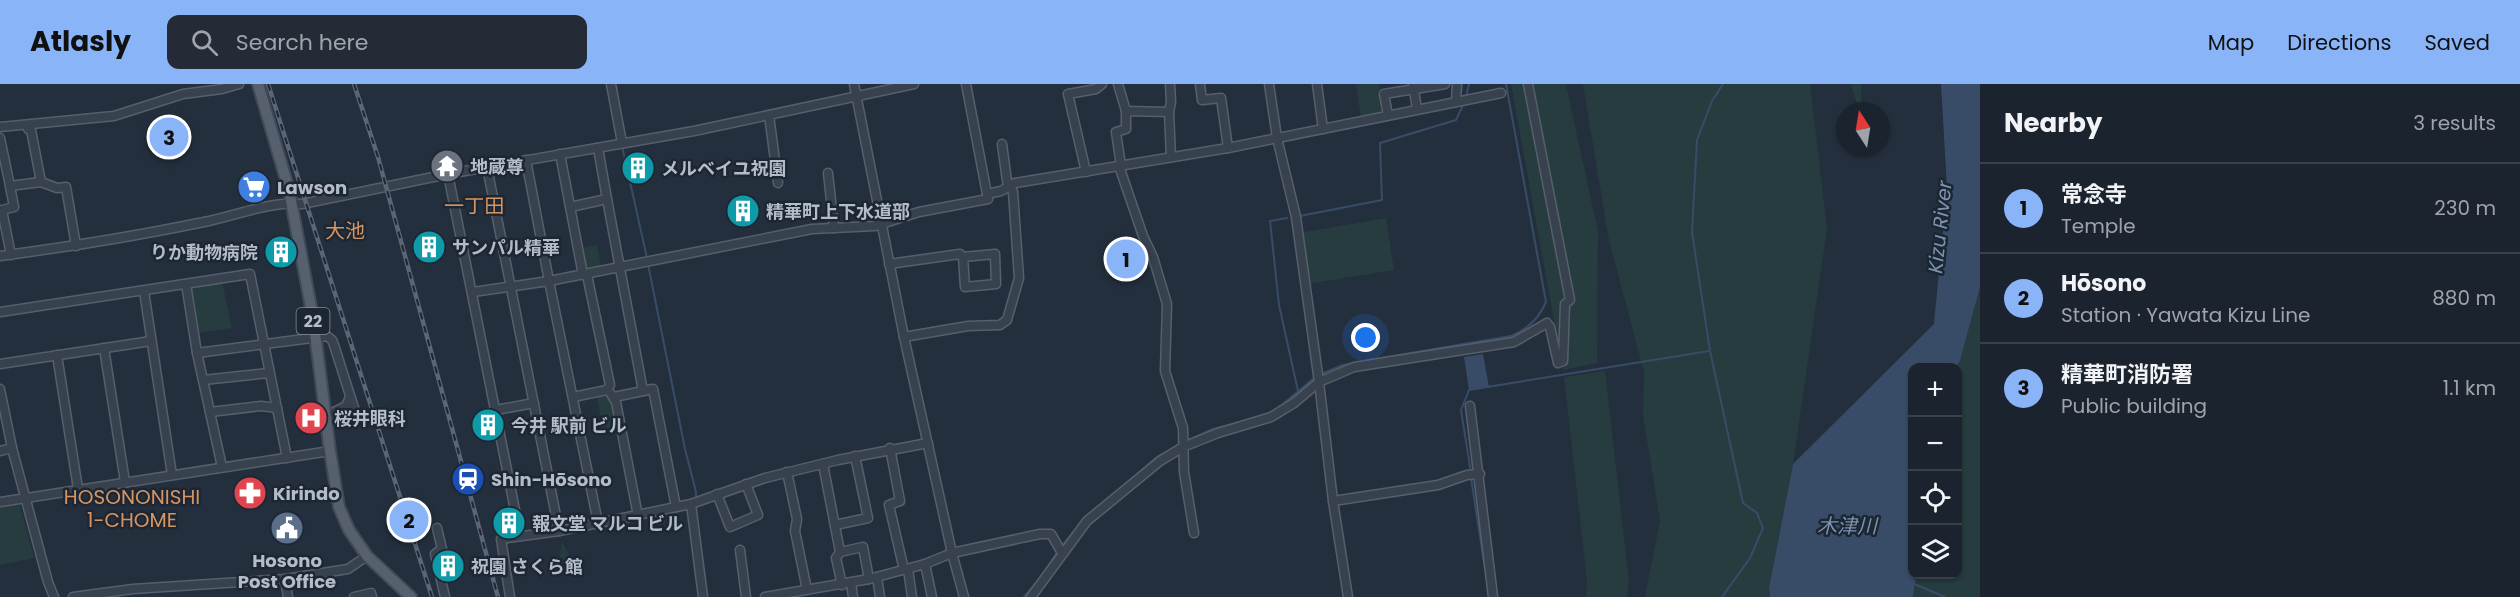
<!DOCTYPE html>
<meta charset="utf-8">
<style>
:root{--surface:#1b232e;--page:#242b36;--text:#f1f3f6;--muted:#a0a4aa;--line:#39404a;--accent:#8ab4f8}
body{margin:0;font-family:Poppins,"Noto Sans JP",sans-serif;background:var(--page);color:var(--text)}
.controls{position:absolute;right:18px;bottom:18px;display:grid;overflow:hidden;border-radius:12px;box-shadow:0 2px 4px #0004}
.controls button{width:54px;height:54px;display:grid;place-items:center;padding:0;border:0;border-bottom:2px solid var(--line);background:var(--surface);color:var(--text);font:30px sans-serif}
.compass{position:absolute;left:1836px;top:18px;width:54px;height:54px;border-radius:50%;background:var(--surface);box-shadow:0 2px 4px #0004;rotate:348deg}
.you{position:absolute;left:1366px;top:254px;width:21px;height:21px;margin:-15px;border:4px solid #fff;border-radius:50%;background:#1a73e8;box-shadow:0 0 0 9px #1a73e833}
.badge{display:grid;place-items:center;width:39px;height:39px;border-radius:50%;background:var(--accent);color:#111;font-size:20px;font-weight:700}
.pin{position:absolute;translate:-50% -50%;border:3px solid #fff;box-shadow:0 2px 6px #0006}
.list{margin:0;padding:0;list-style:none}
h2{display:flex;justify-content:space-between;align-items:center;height:78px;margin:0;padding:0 24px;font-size:26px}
h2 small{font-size:20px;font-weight:400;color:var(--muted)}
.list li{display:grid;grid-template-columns:39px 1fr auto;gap:18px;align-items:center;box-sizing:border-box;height:90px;padding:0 24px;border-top:2px solid var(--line)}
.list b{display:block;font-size:22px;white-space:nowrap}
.list p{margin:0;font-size:20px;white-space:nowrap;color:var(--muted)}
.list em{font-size:20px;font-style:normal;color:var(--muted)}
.icon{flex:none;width:33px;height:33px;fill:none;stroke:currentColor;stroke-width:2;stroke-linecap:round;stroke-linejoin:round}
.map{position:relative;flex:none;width:1980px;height:513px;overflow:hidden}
header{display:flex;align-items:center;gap:36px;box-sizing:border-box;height:84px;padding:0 30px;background:var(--accent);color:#111}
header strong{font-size:28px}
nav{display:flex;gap:33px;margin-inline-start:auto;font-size:21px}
.search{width:420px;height:54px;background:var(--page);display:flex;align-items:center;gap:15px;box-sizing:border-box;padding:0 21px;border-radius:12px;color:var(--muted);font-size:22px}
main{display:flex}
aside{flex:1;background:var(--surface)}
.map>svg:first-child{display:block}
.green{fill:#263c3f}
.water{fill:#394c67}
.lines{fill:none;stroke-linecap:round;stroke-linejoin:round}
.stream{stroke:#394c67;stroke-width:2}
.minor-casing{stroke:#565f6c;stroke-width:11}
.major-casing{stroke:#414a57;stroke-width:14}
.minor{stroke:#38414e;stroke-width:8}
.major{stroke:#56606e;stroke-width:10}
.rail-casing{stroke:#5a6575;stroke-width:4.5}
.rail{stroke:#1d2633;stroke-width:2;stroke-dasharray:7;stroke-linecap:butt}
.labels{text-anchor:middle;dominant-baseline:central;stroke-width:5;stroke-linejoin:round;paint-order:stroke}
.shield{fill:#1d2633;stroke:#878f9c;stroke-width:1.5}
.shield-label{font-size:16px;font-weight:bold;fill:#b4bcc9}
.poi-label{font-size:18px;font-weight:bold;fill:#b4bcc9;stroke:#1d2633;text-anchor:start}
.neighbourhood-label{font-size:20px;fill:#d59563;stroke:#1d2633}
.water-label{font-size:20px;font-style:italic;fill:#7c92b1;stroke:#1d2633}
</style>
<header>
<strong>Atlasly</strong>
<div class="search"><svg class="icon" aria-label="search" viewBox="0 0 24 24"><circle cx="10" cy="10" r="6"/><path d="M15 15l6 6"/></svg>Search here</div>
<nav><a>Map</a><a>Directions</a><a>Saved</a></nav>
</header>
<main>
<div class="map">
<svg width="1980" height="513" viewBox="0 0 1980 513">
<rect width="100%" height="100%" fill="#242f3e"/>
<g class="green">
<polygon points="1356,0 1379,0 1384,29 1361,33"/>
<polygon points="1511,0 1566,0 1598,148 1597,279 1563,286"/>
<polygon points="1583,0 1810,0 1827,145 1793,380 1769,504 1770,513 1645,513 1660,436 1643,332 1644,288 1609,156"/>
<polygon points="1851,0 1861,0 1861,27 1859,27"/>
<polygon points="1386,134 1394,186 1307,200 1299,149"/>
<polygon points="597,161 601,183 584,188 580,164"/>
<polygon points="1147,165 1152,182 1106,192 1104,180 1125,175 1124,171"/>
<polygon points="222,198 232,244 197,249 190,206 192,202"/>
<polygon points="1980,203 1980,513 1913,513 1916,491 1958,490 1958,284 1956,283 1960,277"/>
<polygon points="1605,287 1629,497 1627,513 1586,513 1587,496 1564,293"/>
<polygon points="603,311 612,318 618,345 603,347 597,312"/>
<polygon points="19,418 34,474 0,481 0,422"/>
<polygon points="562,458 572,476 567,482 559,478"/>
</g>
<g class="water">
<polygon points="1941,0 1980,0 1980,203 1960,277 1956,283 1912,284 1912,490 1916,491 1913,513 1770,513 1769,504 1793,380 1934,240 1947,104"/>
<polygon points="1483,270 1489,303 1469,306 1464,273"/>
</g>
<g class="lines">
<g class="stream">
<polyline points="1466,13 1469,0"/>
<polyline points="622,62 647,174"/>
<polyline points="1300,132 1382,116 1380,59 1456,36 1464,19"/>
<polyline points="1287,134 1270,137 1279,221 1298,307"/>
<polyline points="648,180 685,365 696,408 696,415"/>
<path d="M1321,290L1343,281L1375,275L1511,252C1528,245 1539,235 1546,218L1506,0"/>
<polyline points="1278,324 1313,295"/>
<polyline points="1186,357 1213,345 1248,336"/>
<polyline points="1471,389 1461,326 1469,306 1709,267"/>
<polyline points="1134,393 1157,373 1181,360"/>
<polyline points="1471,394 1488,504"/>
<polyline points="1061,463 1084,435"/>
<polyline points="1043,490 1058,467"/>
<polyline points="1912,499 1945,513"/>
<polyline points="1024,513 1038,497"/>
<polyline points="1722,513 1750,474 1763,444 1757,429 1743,419 1710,267 1692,148 1697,56 1712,17 1723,0"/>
</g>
<defs>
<g id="minor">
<polyline points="611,0 622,59"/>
<polyline points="854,0 904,253 952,469 964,513"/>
<polyline points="966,0 987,110"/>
<polyline points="1118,0 1126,27"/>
<polyline points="1200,0 1202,16 1221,14 1228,64"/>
<polyline points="1269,0 1277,54 1296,133 1319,298 1333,417 1348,513"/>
<polyline points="1317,0 1323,45"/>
<polyline points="1413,0 1417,25"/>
<polyline points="1456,18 1457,0"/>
<polyline points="1169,28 1171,73"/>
<polyline points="769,31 778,99"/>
<polyline points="1388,31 1384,10 1445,0"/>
<polyline points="27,41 28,45 31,46 41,98"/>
<polyline points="0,43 114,32 183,10 222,5 239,0"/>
<polyline points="0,54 10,102 41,98 57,104 66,103 76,162"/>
<polyline points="560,70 583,191"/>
<polyline points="526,76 549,197 812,145 875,142 919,128 988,115 987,110 1001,107 1015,99 1228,64 1501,9"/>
<polyline points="1119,82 1143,152 1153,173 1167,220 1165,287 1183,344 1184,388 1194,449"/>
<polyline points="1121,82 1116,48 1126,45 1126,27 1169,28 1171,18 1170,0"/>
<polyline points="487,83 559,447 691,420 765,394 838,376 928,359"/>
<polyline points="1086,88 1068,10 1096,5 1102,0"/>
<polyline points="828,89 834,144"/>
<polyline points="448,90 520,451"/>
<polyline points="10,102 14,123 2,126 11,171"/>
<polyline points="607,115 643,307"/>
<polyline points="570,123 607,115 598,64"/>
<path d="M0,172C68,163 136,152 204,138C235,132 270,117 302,120L448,90L694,47L914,0"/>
<polyline points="889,180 960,170 963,173 965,203 996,200 995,170 963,173"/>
<polyline points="186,200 197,269 222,383"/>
<polyline points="144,207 172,391"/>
<polyline points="473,208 549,197 598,439"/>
<polyline points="0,228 250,190 287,374"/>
<polyline points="904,253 968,242 1000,241 1007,236 1019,194 1013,108 1007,97 1002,60"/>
<polyline points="104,264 125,398"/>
<polyline points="197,269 327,252 332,256 334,261 355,327 355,331 352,334 337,337 334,328 346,322 350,313"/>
<polyline points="57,271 78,405"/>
<polyline points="0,280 151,257"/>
<polyline points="203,296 269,289"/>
<polyline points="0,305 12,364 48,498 54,513"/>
<polyline points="611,310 616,318 638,432"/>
<polyline points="573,313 607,306 610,301 587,191"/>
<polyline points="614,313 653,305 676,423"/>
<polyline points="1470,322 1493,513"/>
<polyline points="496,326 534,319"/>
<polyline points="210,328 261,322 277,324"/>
<polyline points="890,364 900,417 889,421 904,486"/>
<polyline points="0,367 12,364"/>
<polyline points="823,380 840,468 836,474 842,501"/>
<polyline points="787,388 797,435 795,447 807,506"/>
<polyline points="717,410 730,443 758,431 746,400"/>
<polyline points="1333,417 1438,401 1467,391 1480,390"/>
<polyline points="0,418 330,367"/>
<polyline points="691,420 703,513"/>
<polyline points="835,441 868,434 855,372"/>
<polyline points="437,444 442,465 435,470 445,513"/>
<polyline points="740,466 746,513"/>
<polyline points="840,468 863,463 869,495"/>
<polyline points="925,480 932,513"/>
<polyline points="908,485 912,513"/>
<polyline points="877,493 880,513"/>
<polyline points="285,495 288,513"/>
<polyline points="851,499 853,513"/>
<polyline points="73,513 133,505 285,495 348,485 367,472"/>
<polyline points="354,513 371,509 372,513"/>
<polyline points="510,513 501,455 559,447"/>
<polyline points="765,513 869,495 925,480 952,469 1040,450 1051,450 1062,469"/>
<polyline points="1031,513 1087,437 1160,377 1183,363 1218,349 1271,333 1294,319 1319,298 1354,283 1514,258 1547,239 1550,243 1558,279 1563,277 1565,220 1570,216 1528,0"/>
</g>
<polyline id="major" points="258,0 289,106 313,234 330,367 339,423 349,446 367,472 411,513"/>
</defs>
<use href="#minor" class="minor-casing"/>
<use href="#major" class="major-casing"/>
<use href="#minor" class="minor"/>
<use href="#major" class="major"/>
<defs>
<g id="rail">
<polyline points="268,0 432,513"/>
<polyline points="354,0 378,73 498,513"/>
</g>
</defs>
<use href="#rail" class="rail-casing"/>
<use href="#rail" class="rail"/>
</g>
<defs>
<symbol id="temple-disc" viewBox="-11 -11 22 22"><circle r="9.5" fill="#6b7280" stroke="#1d2633"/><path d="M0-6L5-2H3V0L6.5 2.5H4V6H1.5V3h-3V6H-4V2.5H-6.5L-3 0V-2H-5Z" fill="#fff"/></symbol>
<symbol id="building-disc" viewBox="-11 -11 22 22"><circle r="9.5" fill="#0f9aa8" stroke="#1d2633"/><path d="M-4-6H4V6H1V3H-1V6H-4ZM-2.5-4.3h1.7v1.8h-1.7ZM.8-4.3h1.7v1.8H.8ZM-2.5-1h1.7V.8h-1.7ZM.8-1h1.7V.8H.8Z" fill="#fff"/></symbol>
<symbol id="supermarket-disc" viewBox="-11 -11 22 22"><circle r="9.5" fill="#3f7fe0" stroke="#1d2633"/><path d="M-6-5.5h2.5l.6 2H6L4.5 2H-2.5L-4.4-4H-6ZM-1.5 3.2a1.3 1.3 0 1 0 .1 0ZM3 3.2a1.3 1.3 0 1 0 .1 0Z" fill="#fff"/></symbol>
<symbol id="hospital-disc" viewBox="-11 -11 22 22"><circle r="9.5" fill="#e0444e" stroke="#1d2633"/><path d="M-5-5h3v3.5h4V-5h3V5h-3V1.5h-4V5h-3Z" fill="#fff"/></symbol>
<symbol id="station-disc" viewBox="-11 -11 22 22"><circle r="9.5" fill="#1a4fb4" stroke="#1d2633"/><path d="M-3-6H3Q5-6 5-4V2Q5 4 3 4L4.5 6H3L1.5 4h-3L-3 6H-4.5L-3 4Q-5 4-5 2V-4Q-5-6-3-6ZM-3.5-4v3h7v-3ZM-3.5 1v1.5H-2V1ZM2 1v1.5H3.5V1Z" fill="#fff"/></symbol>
<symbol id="pharmacy-disc" viewBox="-11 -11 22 22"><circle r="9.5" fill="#e0444e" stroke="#1d2633"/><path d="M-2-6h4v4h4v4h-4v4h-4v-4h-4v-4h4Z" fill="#fff"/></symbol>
<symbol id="civic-disc" viewBox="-11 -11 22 22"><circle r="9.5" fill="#5c6f8a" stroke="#1d2633"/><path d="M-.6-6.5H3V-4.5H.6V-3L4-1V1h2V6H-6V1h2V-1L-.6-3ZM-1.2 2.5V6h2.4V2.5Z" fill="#fff"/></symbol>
</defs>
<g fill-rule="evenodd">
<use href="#temple-disc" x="428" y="63" width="38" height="38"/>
<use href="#building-disc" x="619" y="65" width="38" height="38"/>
<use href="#supermarket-disc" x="235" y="84" width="38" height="38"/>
<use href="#building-disc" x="724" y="108" width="38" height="38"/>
<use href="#building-disc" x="410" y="144" width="38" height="38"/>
<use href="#building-disc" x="262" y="149" width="38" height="38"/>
<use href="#hospital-disc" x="292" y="315" width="38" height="38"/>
<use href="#building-disc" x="469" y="322" width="38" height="38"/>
<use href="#station-disc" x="449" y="376" width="38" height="38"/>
<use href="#pharmacy-disc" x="231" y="390" width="38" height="38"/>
<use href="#building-disc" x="490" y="420" width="38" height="38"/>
<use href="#civic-disc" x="268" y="425" width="38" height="38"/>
<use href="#building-disc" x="429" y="463" width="38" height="38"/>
</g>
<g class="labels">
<rect class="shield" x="296.5" y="224" width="33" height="26" rx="4.5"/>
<g class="shield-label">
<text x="313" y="237">22</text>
</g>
<g class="poi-label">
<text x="470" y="82">地蔵尊</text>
<text x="661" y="84">メルベイユ祝園</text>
<text x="277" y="103">Lawson</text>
<text x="766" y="127">精華町上下水道部</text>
<text x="452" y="163">サンパル精華</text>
<text x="258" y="168" text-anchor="end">りか動物病院</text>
<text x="334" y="334">桜井眼科</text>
<text x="511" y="341">今井 駅前 ビル</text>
<text x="491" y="395">Shin-Hōsono</text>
<text x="273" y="409">Kirindo</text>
<text x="532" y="439">報文堂 マルコ ビル</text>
<text x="287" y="476" text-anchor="middle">Hosono<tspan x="287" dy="21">Post Office</tspan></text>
<text x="471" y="482">祝園 さくら館</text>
</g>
<g class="neighbourhood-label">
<text x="474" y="122">一丁田</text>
<text x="345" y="147">大池</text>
<text x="132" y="413">HOSONONISHI<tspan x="132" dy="23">1-CHOME</tspan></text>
</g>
<g class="water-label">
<text transform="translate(1940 143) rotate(-84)">Kizu River</text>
<text x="1847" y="442">木津川</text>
</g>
</g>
</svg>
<div class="controls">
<button>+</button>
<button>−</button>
<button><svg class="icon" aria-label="locate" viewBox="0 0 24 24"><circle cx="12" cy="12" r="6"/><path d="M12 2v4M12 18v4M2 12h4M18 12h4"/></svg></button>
<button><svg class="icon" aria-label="layers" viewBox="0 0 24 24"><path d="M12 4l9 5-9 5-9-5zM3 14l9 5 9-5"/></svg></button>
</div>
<svg class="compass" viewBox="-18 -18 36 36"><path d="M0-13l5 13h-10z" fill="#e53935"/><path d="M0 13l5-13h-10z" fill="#a0a4aa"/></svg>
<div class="you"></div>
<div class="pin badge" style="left:1126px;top:175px">1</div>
<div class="pin badge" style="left:409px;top:436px">2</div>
<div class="pin badge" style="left:169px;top:53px">3</div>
</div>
<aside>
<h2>Nearby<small>3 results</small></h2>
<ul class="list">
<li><span class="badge">1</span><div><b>常念寺</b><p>Temple</p></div><em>230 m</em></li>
<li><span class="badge">2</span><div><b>Hōsono</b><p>Station · Yawata Kizu Line</p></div><em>880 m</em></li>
<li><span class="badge">3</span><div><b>精華町消防署</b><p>Public building</p></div><em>1.1 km</em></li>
</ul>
</aside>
</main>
